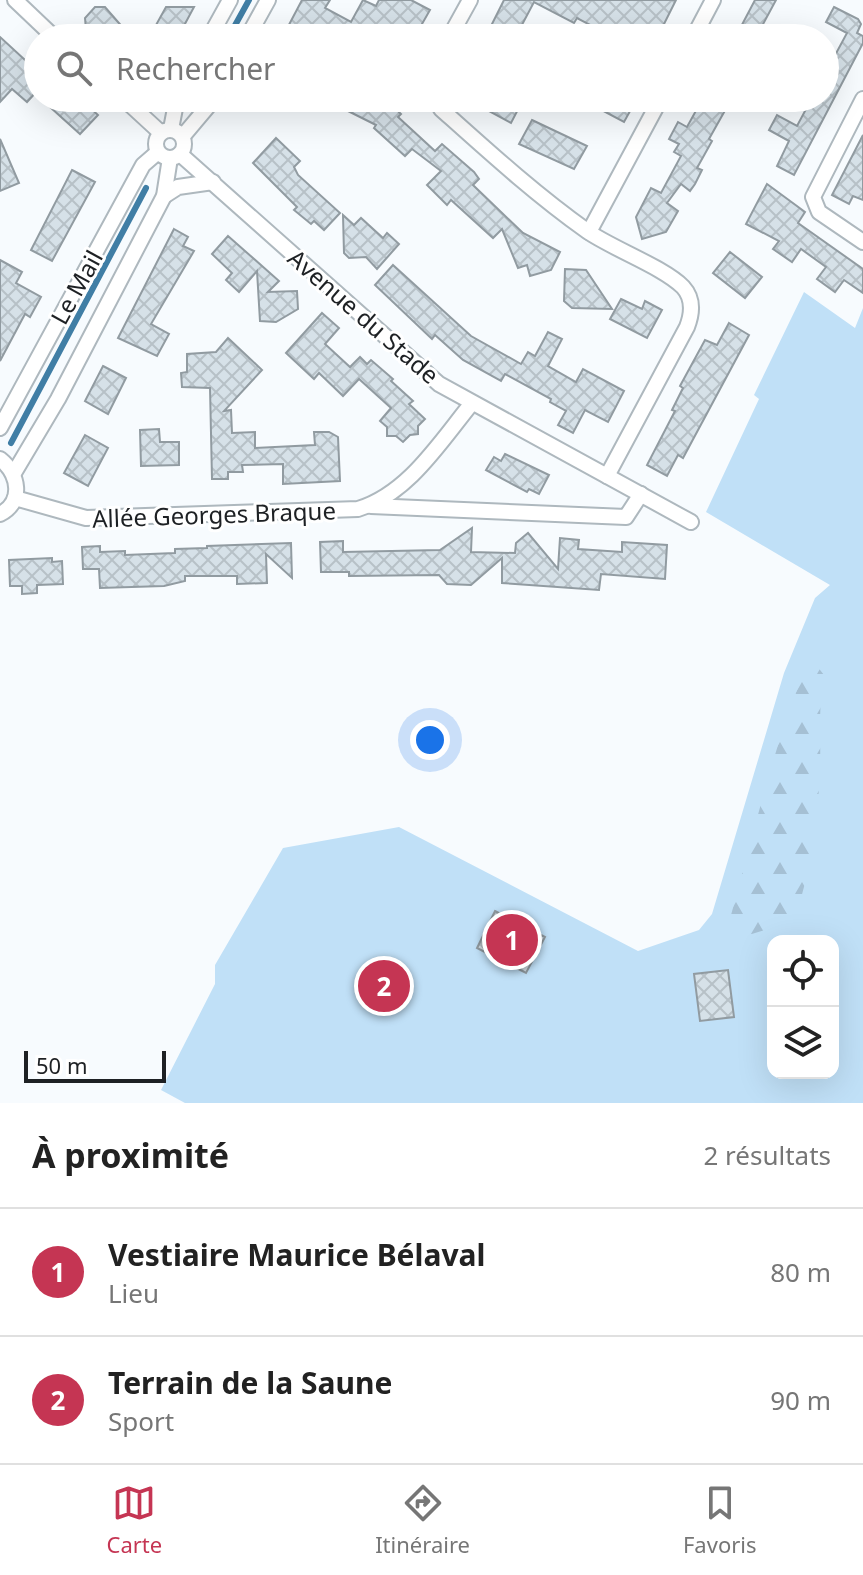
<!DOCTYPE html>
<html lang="fr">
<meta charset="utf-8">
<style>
:root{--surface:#fff;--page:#f6f6f6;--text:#222;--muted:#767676;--line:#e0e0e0;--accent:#c53553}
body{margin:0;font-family:"Noto Sans",sans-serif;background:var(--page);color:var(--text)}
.controls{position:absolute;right:24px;bottom:24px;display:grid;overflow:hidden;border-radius:16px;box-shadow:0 8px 32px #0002}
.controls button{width:72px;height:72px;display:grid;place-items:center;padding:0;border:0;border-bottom:2px solid var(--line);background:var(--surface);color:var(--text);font:40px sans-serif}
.scale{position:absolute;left:24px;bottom:20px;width:142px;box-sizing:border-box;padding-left:8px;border:4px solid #1e2124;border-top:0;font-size:22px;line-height:28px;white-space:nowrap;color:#1e2124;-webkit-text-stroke:6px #fff;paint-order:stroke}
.you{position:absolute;left:430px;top:740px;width:28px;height:28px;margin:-20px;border:6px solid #fff;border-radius:50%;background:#1a73e8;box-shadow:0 0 0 12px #1a73e833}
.badge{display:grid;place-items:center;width:52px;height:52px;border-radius:50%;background:var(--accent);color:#fff;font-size:26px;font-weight:700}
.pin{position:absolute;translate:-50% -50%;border:4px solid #fff;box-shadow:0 2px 8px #0006}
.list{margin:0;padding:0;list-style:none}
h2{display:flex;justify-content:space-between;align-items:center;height:104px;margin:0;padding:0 32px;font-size:34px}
h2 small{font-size:26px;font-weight:400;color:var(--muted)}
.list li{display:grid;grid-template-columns:52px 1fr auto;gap:24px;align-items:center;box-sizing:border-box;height:128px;padding:0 32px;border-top:2px solid var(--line)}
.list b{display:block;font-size:30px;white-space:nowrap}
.list p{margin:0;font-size:26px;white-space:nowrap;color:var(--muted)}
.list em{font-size:26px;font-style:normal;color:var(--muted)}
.icon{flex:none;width:44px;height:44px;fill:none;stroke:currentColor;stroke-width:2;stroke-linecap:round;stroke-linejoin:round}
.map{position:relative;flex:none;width:863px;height:1103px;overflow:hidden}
.search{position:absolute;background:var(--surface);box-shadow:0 8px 32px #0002;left:24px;right:24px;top:24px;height:88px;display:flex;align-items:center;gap:20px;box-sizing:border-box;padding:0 28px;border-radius:44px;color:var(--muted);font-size:30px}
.sheet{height:360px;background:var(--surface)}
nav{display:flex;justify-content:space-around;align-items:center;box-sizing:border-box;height:112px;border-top:2px solid var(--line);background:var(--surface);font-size:22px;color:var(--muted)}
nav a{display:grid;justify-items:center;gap:4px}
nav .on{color:var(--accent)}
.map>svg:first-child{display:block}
.green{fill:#c0e0f7;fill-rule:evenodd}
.forest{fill:url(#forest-firs)}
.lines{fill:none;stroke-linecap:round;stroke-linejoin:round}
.stream{stroke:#407ea5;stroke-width:6}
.building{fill:url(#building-cross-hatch);stroke:#919ba1;stroke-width:2}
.street-casing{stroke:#aeb8be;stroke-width:18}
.street{stroke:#fff;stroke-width:14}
.labels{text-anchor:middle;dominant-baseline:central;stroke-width:6;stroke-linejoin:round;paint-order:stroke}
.street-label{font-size:24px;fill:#1e2124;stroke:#fff}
</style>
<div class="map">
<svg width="863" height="1103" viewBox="0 0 863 1103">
<defs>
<pattern id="forest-firs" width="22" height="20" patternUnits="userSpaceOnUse" patternTransform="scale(2)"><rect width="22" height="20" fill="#c0e0f7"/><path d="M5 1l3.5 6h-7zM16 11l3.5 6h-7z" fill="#a5c0d4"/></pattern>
<pattern id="building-cross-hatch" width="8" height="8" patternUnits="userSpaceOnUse" patternTransform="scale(2)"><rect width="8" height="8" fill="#d6e1e8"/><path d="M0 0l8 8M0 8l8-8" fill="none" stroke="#b7c1c7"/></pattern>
</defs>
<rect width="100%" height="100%" fill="#f7fbfe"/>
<path class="green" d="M804,292L855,328L863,308V1103H185L161,1090L215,984V965L283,848L399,827L638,951L699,930L712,914L784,673L815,598L830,585L706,512L759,399L754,395ZM773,941H833V1073H773Z"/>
<path class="forest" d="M813,661L824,675C818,707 821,736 820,768C818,821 811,871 794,921L742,937L730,931V919C743,874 789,683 813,661Z"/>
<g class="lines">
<g class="stream">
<polyline points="228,38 249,0"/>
<polyline points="194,102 196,98"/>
<polyline points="11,443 146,188"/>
</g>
</g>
<g class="building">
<polygon points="302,0 330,0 325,8 351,22 363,0 376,6 379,0 411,0 430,10 414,38 282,38"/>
<polygon points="504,0 676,0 657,38 615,38 577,18 574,23 534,2 515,38 485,38"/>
<polygon points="755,0 776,0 762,26 785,38 735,38"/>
<polygon points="95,7 105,7 132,38 94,38 86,30 85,18"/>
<polygon points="166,7 194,7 178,37 156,25"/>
<polygon points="834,7 858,19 861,24 857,33 863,36 863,43 794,175 777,166 789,141 769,130 777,115 797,126 812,98 825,98 825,74 847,33 826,22"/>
<polygon points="0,37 38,72 38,90 27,102 12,89 0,102"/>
<polygon points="40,98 79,98 98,115 80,134"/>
<polygon points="322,98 384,98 401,114 398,117 435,151 442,144 474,172 479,179 473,185 523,233 560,252 551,270 530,276 527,265 518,268 502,229 493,238 451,200 447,205 427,185 441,171 412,149 405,156 374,128 376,125"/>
<polygon points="465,98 524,98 511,123"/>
<polygon points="579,98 622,98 634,104 624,122"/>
<polygon points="703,98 732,98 709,139 712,141 697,168 702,170 695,184 690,191 681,184 667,203 678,211 666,232 642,239 636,217 651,188 661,193 681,156 674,152 679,144 669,139 678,122 687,127"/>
<polygon points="532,120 587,146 574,169 519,144"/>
<polygon points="863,135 863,200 853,196 849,204 832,195"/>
<polygon points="276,138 300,161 294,167 298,175 340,213 324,230 314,221 311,224 294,210 297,207 253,163"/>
<polygon points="0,139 19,183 0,191"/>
<polygon points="72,170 95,182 52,261 31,250"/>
<polygon points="767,184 805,212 798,223 863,269 863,293 844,280 835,292 817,279 826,267 801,249 792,262 773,249 779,241 746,224"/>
<polygon points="343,215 354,225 361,218 383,238 387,233 399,244 377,269 366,257 349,258 344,253"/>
<polygon points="174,229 188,237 183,246 194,251 151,324 169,334 157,356 118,338"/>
<polygon points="228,236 279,281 268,292 297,291 298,309 276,322 260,321 257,271 239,292 226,280 232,273 212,254"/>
<polygon points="730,252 762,277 745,298 713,273"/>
<polygon points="0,260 22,272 16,283 41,297 30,317 25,314 0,361"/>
<polygon points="393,265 471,336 521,364 528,352 535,356 548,332 562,339 548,366 576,382 583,369 624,391 608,422 585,410 573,433 558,425 566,411 550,402 551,399 505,374 501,381 463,360 435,335 432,339 375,285"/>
<polygon points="565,269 586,270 612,309 572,308 564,301"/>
<polygon points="621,299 642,309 645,301 662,310 647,338 610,319"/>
<polygon points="322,313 339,328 325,344 350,367 360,357 367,364 371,360 393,379 391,381 413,401 409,404 425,419 418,426 418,434 410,435 403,442 396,436 387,436 387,427 380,421 391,408 359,379 343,396 319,373 314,379 286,353"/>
<polygon points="729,323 749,335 683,458 678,455 667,476 647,465 675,411 672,410 683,388 680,386 705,340 717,345"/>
<polygon points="228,338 262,370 224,411 231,410 232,433 255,432 255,448 315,445 314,432 329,432 338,437 340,481 283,484 283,464 242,465 243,472 228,472 228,479 212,479 210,388 182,387 181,373 187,372 187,354 216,352"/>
<polygon points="103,366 126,378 108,414 85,401"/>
<polygon points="159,429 160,442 179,442 179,465 141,466 140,430"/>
<polygon points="85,435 108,448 88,486 64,473"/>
<polygon points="505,454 549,475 539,494 529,489 527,492 486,470 494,457 501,461"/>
<polygon points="472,528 471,552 515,553 516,543 528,533 558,569 560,538 579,540 578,549 622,552 622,542 667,545 665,579 601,574 599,590 502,583 502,558 471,585 447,584 439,575 349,576 349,572 321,572 320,542 343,541 343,552 440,550"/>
<polygon points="291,543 292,578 266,554 267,583 237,584 237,576 185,576 185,581 164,586 100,588 99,569 83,569 82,547 100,546 100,552 125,551 125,555 175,553 175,549 207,548 207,546"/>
<polygon points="52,558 52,562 62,561 63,584 37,585 37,593 22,594 22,586 10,586 9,560"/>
<polygon points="495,911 545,937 526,973 477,948"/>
<polygon points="728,970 734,1017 700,1021 694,974"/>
</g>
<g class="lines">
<defs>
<g id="street">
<polyline points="15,0 55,38"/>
<polyline points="209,38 230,0"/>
<polyline points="247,38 268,0"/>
<polyline points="449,38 470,0"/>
<polyline points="693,38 713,0"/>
<polyline points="123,98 161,133"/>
<path d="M435,98L441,109C489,152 535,194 587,231C613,249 663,267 683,287C694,299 692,314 687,327L607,476"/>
<polyline points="863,99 813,197 819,212 863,242"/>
<polyline points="129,104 172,98"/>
<polyline points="171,129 177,98"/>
<circle cx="170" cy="144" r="14"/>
<polyline points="183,136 215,98"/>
<polyline points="180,154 439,384 691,522"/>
<polyline points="164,196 178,187 213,182"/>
<polyline points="589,232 661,98"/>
<polyline points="0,428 143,165 158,152"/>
<path d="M0,459C19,474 24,502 0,514"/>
<polyline points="14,473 58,399 164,196 170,158"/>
<path d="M15,498L86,518L358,509C408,494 440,442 472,403"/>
<polyline points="371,506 626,517 641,494"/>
</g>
</defs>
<use href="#street" class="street-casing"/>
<use href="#street" class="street"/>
</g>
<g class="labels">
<g class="street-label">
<text transform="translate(76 287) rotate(-61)">Le Mail</text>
<text transform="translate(364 316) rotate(41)">Avenue du Stade</text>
<text transform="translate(214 514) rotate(-2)">Allée Georges Braque</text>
</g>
</g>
</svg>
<div class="controls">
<button><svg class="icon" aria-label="locate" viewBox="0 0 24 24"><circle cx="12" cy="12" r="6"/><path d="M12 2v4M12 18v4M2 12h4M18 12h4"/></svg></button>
<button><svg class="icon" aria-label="layers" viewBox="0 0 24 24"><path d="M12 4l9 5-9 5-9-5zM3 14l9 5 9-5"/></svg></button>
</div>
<div class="scale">50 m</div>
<div class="you"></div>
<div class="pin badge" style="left:512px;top:940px">1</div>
<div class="pin badge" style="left:384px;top:986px">2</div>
<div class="search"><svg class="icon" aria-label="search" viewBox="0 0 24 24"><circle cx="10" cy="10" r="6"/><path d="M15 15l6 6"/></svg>Rechercher</div>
</div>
<section class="sheet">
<h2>À proximité<small>2 résultats</small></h2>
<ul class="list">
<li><span class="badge">1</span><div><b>Vestiaire Maurice Bélaval</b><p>Lieu</p></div><em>80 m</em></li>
<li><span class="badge">2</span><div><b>Terrain de la Saune</b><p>Sport</p></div><em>90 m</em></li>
</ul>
</section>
<nav>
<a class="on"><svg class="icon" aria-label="map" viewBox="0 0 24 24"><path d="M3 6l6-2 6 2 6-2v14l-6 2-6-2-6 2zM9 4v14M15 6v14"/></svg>Carte</a>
<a><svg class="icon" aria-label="directions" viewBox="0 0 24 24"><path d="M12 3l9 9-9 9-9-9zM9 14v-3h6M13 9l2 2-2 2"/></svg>Itinéraire</a>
<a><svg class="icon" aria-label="saved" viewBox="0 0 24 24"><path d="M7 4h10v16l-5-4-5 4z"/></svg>Favoris</a>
</nav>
